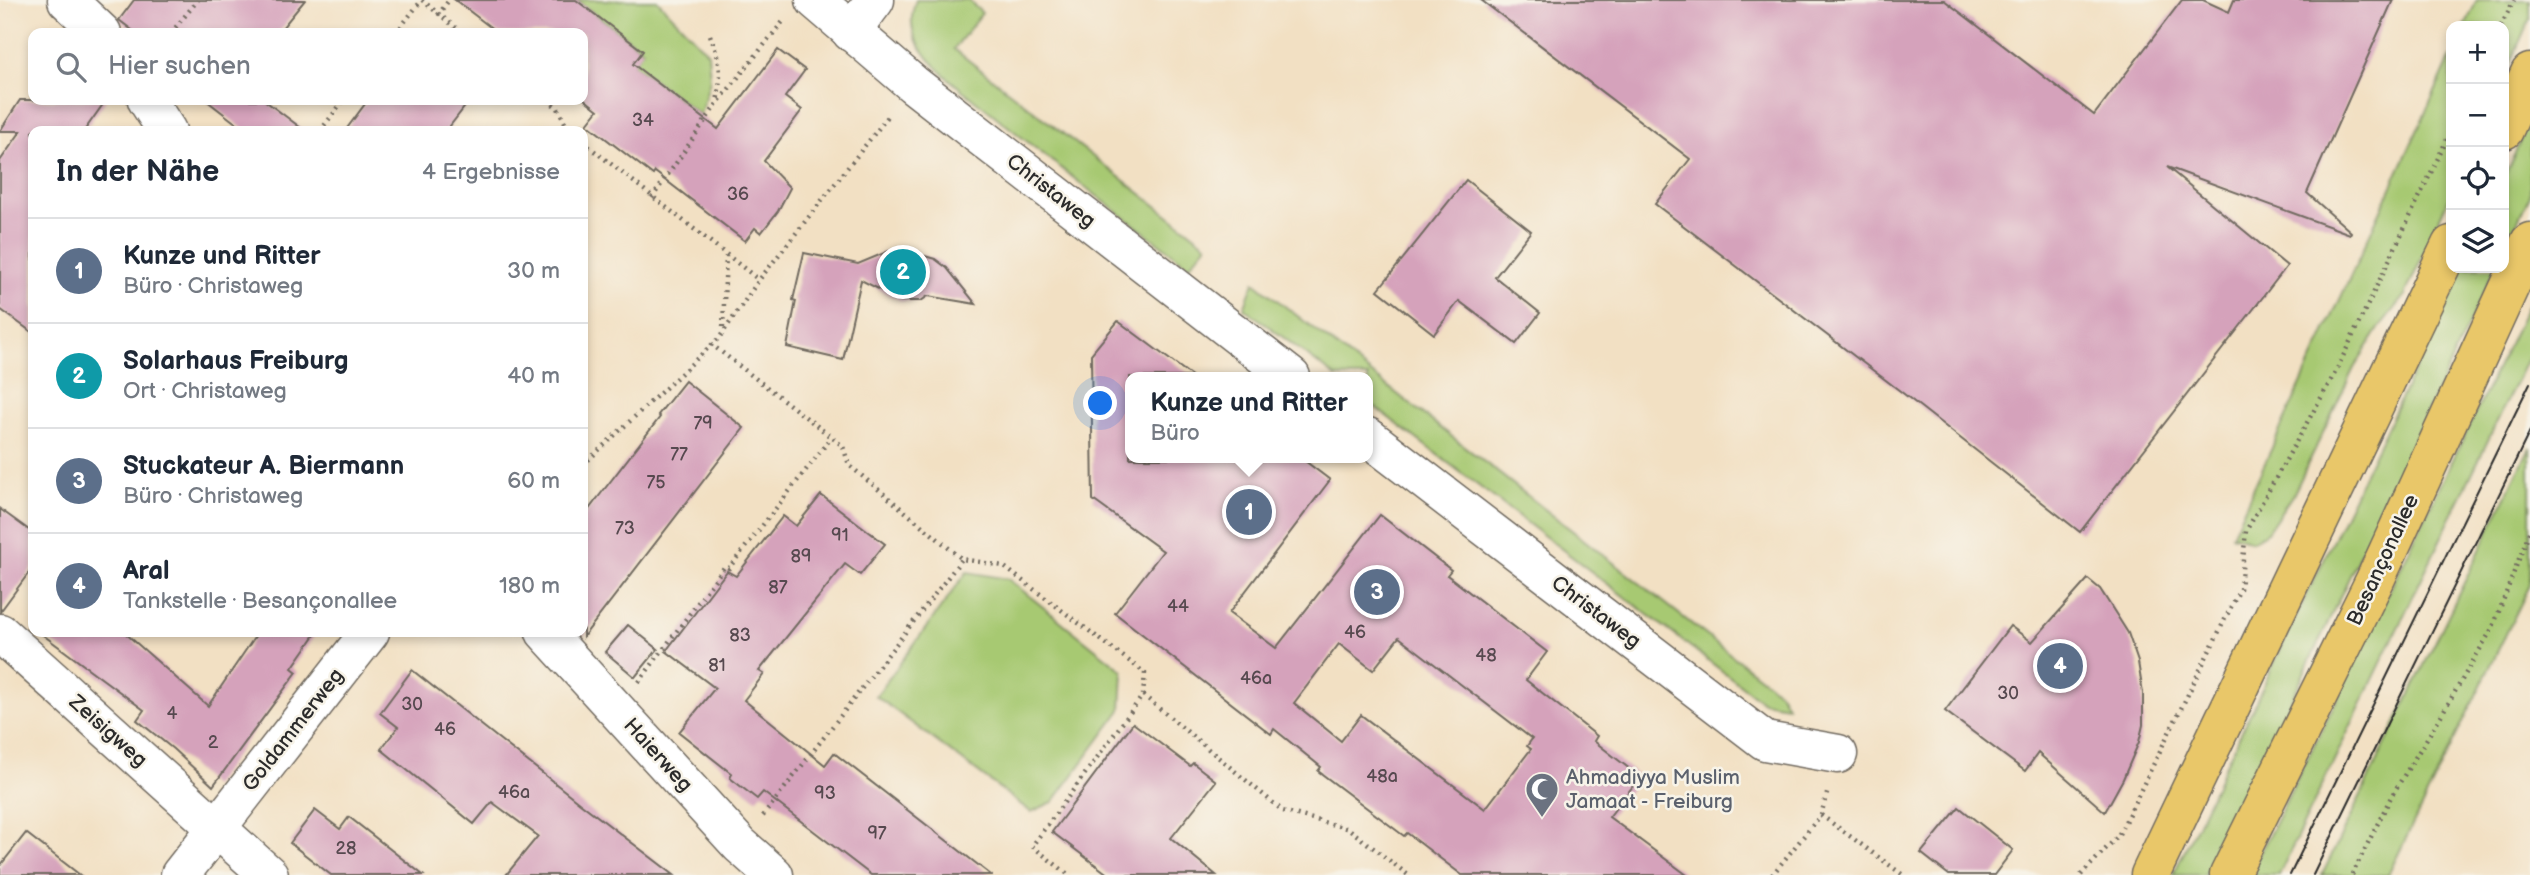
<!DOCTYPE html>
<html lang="de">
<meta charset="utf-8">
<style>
:root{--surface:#fff;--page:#f2f2f3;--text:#1f2937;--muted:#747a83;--line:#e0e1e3;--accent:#0b8043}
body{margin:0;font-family:"Balsamiq Sans",sans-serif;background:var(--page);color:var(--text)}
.controls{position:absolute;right:21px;top:21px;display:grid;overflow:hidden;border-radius:14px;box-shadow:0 4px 10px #0003}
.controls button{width:63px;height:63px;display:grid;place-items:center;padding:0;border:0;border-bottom:2px solid var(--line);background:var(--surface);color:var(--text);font:35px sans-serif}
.you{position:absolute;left:1101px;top:404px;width:24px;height:24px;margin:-18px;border:5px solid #fff;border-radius:50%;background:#1a73e8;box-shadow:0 0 0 10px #1a73e833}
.badge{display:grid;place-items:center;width:46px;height:46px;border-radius:50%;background:var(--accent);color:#fff;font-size:23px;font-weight:700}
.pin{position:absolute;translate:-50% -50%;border:4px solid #fff;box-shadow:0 2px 7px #0006}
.popup{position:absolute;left:1125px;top:372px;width:248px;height:91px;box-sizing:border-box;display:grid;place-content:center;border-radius:14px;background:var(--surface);filter:drop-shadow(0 2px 5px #0005);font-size:23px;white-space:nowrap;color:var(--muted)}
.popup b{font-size:26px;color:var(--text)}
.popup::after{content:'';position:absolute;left:50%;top:100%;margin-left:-14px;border:14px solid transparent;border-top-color:var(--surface)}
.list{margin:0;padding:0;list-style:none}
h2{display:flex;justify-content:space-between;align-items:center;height:91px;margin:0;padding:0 28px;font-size:30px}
h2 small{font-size:23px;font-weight:400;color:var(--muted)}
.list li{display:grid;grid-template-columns:46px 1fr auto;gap:21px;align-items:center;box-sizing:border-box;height:105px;padding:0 28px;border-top:2px solid var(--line)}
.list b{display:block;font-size:26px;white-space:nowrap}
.list p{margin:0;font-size:23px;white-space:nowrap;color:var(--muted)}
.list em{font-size:23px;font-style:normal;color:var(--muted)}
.icon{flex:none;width:38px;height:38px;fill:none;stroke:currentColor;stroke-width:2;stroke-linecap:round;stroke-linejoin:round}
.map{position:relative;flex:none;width:2530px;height:875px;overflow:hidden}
.search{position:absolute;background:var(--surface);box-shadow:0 4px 10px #0003;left:28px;top:28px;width:560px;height:77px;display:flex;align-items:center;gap:18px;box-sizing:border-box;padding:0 24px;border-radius:14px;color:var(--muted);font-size:26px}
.panel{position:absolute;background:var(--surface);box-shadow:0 4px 10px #0003;left:28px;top:126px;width:560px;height:511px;border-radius:14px}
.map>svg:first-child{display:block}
.green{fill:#a7c972;stroke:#697a4e;stroke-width:2}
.building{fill:#d5a2bb;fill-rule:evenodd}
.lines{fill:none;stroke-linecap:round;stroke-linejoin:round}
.minor-casing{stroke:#716a60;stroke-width:41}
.primary-casing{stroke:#716a60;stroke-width:41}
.path{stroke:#716a60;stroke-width:4.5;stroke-dasharray:2 5;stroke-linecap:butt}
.minor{stroke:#fff;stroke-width:38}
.primary{stroke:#e9c769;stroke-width:38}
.tram{stroke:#2b2b2b;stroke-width:2}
.labels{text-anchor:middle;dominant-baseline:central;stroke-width:5;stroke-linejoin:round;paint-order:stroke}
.number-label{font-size:18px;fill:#56494f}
.street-label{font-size:21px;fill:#2b2b2b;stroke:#f7f3e8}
.worship-label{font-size:21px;fill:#5b616d;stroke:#f7f3e8;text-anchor:start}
</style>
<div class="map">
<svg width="2530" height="875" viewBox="0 0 2530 875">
<rect width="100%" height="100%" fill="#f7f3e8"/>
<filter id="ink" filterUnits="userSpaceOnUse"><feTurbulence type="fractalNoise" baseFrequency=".0143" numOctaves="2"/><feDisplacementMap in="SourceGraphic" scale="14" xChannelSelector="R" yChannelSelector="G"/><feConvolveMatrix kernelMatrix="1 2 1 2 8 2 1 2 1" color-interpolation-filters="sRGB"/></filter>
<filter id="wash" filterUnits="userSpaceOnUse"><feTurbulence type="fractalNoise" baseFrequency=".00686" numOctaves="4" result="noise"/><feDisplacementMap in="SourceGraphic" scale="28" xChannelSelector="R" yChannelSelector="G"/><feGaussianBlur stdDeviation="1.57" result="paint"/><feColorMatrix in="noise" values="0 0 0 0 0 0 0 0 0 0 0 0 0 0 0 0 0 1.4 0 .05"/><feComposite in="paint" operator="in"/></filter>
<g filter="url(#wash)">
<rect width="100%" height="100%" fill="#f2e0c3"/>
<g class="green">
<polygon points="576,0 657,0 708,53 710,80 700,115 633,64 643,50"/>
<path d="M916,0H968L982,13L954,49L1207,245L1189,266C1124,217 1058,167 994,115C968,94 933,71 917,41C910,28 911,13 916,0Z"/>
<polygon points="2477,0 2530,0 2530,18 2504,77 2504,26 2465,26"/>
<polygon points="2451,57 2451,193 2405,295 2382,324 2354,368 2295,491 2267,532 2252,541 2232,535"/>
<polygon points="2530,120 2530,195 2504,250 2504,177"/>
<polygon points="2463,268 2495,268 2271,743 2205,875 2173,875"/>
<polygon points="1254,282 1780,693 1787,706 1763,702 1368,402 1368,377 1336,377 1244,308"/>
<polygon points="2530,300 2530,353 2279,875 2249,875 2346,681"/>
<polygon points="2530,447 2530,585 2388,875 2322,875"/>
<polygon points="967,572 1008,579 1123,671 1121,710 1053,802 1031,812 876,696"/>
</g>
<g id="blocks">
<g class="building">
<polygon points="134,0 305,0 278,33 136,33 119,20"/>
<polygon points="455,0 576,0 643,51 633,64 718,129 778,50 805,70 785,97 802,110 764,161 790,188 778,211 761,233 755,228 745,241 655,172 653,175 587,124 598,110 583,98 583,33 498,33"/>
<polygon points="1481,0 1944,0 2094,115 2182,0 2203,0 2229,12 2234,0 2393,0 2307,193 2351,232 2350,234 2167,167 2287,266 2080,532 1904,394 1655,204 1690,159"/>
<polygon points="20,100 106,100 84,131 33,131 33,333 0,309 0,161 21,131 0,131"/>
<polygon points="206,100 264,100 305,131 246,131"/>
<polygon points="368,100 470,100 446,131 345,131"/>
<polygon points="1466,180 1531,231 1495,277 1540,313 1516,344 1459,301 1434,334 1378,290"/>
<polygon points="904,250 935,259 947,268 976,304 928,296 921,301 902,301 861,280 843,360 787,347 796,301 793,300 804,253 858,264 889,251"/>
<path d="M1118,321L1193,377H1130V458H1301L1330,480L1229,613L1276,648L1380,515L1451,570L1447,575L1547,652L1526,680L1597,736L1594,741L1640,777L1609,817L1687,875H1462L1407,833L1404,836L1318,771L1321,767L1274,729L1271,734L1115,613L1163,551L1093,500L1091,354ZM1399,637L1532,739L1527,746L1531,749L1485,809L1361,715L1341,741L1294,703L1339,644L1373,670Z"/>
<polygon points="685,381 744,428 583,637 583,517 660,417 658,415"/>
<polygon points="821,495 885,544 860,575 845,564 759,671 764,674 744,700 825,765 834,753 991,875 871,875 763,792 757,799 730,778 732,774 679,732 715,688 666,651 727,571 736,576 783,516 796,526"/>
<polygon points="0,509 33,533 33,567 0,612"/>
<polygon points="2088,579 2100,589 2128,633 2138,662 2143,693 2143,725 2139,742 2123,779 2105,812 2038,753 2025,771 1945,711 2010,626 2032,642"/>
<polygon points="628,625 658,649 635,677 605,652"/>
<polygon points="39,632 124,632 208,706 258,632 317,632 292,668 297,672 213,786 173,749 137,720 144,710"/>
<polygon points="412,670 580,803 674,875 506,875 538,836 492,802 474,824 381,749 398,727 380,713"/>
<polygon points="1133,723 1190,766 1193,763 1216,781 1171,838 1216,875 1109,875 1052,832"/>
<polygon points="1959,807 2013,850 1994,875 1949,875 1921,853"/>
<polygon points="315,810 340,829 349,817 423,875 331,875 290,843"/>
<polygon points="26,833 80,875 0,875 0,866"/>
</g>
</g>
</g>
<g filter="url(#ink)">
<use href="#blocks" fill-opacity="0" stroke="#716a60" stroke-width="2"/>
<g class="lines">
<defs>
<g id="minor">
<polyline points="67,0 102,33"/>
<polyline points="815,0 913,84 1291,377"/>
<polyline points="851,32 875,0"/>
<polyline points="147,100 167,131"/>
<polyline points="1368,437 1765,741 1838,754"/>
<polyline points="545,632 740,845 774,875"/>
<polyline points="0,633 269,875"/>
<polyline points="180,875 370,632"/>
</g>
<g id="primary">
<polyline points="2504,130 2530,73"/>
<polyline points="2150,875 2451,245"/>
<polyline points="2229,875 2375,580 2530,242"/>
</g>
</defs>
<use href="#minor" class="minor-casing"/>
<use href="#primary" class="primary-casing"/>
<g class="path">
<polyline points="422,0 462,33"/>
<polyline points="438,15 449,0"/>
<polyline points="2501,26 2514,0"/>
<polyline points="171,33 198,0"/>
<polyline points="396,33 421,1"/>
<path d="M710,35C721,62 722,72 717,102"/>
<polyline points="547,100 558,108 569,131"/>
<polyline points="320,131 344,100"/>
<polyline points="583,142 759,280"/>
<polyline points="652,198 716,105 785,19"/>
<polyline points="723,327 726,256"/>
<polyline points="711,344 843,446 849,465 962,559 1003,566 1145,673 1143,695 1032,846 1069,875"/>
<polyline points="583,465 720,337 759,280 890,114"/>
<polyline points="639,682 725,566 729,568 831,438"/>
<polyline points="1143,695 1283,811 1349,829 1408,875"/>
<polyline points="1821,815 1903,875"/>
<polyline points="763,816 962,559"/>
<polyline points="1772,875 1821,815 1828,790"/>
<polyline points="2081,875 2118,836 2240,589 2246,531 2335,373 2451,131"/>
<polyline points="2352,875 2392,795 2439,719 2493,627 2530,530"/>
</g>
<use href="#minor" class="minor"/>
<use href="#primary" class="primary"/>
<g class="tram">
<polyline points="2290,875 2530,383"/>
<polyline points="2313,875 2530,431"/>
</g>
</g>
</g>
<defs>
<symbol id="mosque-pin" viewBox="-11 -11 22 30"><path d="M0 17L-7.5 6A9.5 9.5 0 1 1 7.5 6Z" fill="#6b7280" stroke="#f7f3e8"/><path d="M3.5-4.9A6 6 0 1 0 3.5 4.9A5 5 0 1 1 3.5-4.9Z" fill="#fff"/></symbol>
</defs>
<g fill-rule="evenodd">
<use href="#mosque-pin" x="1523" y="770" width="38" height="52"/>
</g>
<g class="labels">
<g class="number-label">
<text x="643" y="120">34</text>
<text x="738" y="194">36</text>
<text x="703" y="423">79</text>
<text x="679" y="454">77</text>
<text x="656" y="482">75</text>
<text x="625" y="528">73</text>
<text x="840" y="535">91</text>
<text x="801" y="556">89</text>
<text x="778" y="587">87</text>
<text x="1178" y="606">44</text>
<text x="1355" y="632">46</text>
<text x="740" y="635">83</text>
<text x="1486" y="655">48</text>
<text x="717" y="665">81</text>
<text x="1256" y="678">46a</text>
<text x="2008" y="693">30</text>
<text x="412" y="704">30</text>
<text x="172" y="713">4</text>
<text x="445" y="729">46</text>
<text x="213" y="742">2</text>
<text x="1382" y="776">48a</text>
<text x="514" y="792">46a</text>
<text x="825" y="793">93</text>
<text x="877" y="833">97</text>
<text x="346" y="848">28</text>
</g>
<g class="street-label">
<text transform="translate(1051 191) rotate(38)">Christaweg</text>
<text transform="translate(2383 560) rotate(-65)">Besançonallee</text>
<text transform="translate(1596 612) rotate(37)">Christaweg</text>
<text transform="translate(293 730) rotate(-52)">Goldammerweg</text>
<text transform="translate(108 731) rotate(42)">Zeisigweg</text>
<text transform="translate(658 755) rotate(48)">Haierweg</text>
</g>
<g class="worship-label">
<text x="1566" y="777">Ahmadiyya Muslim<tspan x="1566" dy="24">Jamaat - Freiburg</tspan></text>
</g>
</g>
</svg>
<div class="controls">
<button>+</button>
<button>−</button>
<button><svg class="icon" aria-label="locate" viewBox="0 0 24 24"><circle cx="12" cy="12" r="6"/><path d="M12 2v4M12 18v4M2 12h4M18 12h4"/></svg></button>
<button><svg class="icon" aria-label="layers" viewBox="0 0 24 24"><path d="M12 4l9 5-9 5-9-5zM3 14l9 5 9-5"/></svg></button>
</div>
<div class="you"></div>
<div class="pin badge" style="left:1249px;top:512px;background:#5c6f8a">1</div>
<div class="popup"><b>Kunze und Ritter</b>Büro</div>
<div class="pin badge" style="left:903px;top:272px;background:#0f9aa8">2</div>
<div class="pin badge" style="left:1377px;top:592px;background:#5c6f8a">3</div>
<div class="pin badge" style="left:2060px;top:666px;background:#5c6f8a">4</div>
<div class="search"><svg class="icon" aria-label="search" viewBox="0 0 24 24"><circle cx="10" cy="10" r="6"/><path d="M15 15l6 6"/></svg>Hier suchen</div>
<section class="panel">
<h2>In der Nähe<small>4 Ergebnisse</small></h2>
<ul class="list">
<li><span class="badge" style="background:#5c6f8a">1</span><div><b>Kunze und Ritter</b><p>Büro · Christaweg</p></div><em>30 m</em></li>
<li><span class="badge" style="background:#0f9aa8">2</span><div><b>Solarhaus Freiburg</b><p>Ort · Christaweg</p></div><em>40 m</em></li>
<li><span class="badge" style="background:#5c6f8a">3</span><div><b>Stuckateur A. Biermann</b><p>Büro · Christaweg</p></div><em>60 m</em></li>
<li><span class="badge" style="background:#5c6f8a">4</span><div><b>Aral</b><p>Tankstelle · Besançonallee</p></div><em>180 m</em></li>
</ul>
</section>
</div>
